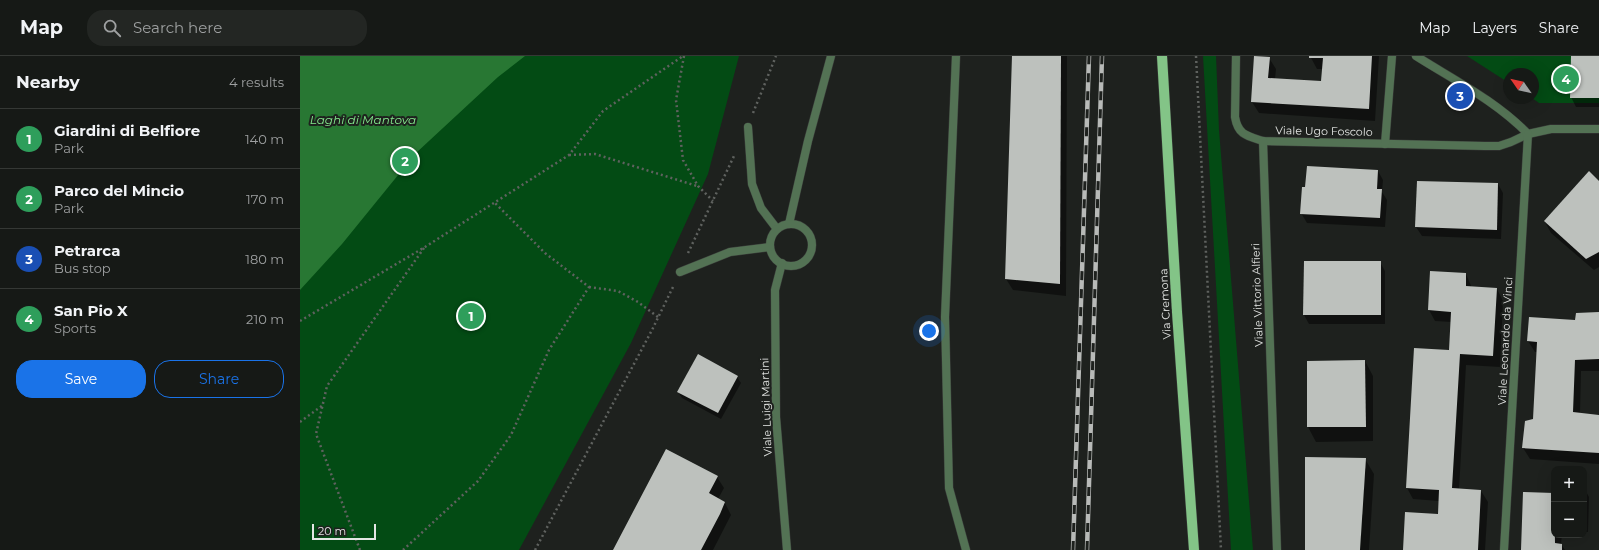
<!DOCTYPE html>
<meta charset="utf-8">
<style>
:root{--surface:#161916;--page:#232623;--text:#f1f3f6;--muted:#9ea0a1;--line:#353835;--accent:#1a73e8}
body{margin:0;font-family:Montserrat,sans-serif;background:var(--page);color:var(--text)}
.controls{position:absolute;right:12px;bottom:12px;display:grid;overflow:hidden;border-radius:8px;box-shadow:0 4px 16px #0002}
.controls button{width:36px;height:36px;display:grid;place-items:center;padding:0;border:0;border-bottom:1px solid var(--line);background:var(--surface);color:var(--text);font:20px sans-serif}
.compass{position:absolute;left:1203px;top:12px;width:36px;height:36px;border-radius:50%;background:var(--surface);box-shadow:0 4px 16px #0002;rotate:304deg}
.scale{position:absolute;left:12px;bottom:10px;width:64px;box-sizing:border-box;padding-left:4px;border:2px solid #e4e6e4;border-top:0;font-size:11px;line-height:14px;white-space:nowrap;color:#e4e6e4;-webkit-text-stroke:3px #1e211e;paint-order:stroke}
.you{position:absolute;left:629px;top:275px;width:14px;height:14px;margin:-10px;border:3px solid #fff;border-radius:50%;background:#1a73e8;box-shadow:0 0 0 6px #1a73e833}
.badge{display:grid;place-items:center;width:26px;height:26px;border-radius:50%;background:var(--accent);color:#fff;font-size:13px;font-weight:700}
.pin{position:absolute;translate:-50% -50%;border:2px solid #fff;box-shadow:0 1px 4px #0006}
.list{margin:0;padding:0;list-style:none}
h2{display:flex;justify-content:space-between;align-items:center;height:52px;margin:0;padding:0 16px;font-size:17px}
h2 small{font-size:13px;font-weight:400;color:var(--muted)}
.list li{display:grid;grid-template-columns:26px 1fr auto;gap:12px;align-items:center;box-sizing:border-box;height:60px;padding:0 16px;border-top:1px solid var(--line)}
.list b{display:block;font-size:15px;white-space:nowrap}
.list p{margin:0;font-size:13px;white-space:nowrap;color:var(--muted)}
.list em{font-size:13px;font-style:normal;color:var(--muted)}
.actions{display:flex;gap:8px;padding:12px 16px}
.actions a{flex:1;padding:9px 0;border:1px solid var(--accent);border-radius:16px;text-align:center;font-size:14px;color:var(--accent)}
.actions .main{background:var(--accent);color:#fff}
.icon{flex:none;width:22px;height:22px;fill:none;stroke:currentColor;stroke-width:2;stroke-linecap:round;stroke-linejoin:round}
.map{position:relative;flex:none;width:1299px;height:494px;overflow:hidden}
header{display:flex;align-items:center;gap:24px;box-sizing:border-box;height:56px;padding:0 20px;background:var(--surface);border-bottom:1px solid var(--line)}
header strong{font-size:19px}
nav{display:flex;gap:22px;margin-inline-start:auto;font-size:14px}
.search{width:280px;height:36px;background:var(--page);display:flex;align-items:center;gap:10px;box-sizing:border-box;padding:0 14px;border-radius:16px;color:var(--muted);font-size:15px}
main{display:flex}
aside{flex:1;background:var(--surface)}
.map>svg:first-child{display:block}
.green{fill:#034b14}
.water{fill:#287733}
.shadow{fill:#0007}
.building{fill:#bdc1bd}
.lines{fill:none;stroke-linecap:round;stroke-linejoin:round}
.service-casing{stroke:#3a3d3a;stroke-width:9}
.minor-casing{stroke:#3a3d3a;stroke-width:9}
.primary-casing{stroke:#3a3d3a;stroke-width:11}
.path{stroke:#5f625f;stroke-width:2.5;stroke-dasharray:2 3;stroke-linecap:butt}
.service{stroke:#537254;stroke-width:8}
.minor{stroke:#537254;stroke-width:8}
.primary{stroke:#83c487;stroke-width:10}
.rail-casing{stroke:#b8bab8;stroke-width:4.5}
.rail{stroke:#1e211e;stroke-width:3;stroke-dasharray:9;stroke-linecap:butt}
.labels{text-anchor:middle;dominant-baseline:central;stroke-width:4;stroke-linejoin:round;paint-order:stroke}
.street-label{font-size:11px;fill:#e4e6e4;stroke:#1e211e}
.water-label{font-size:12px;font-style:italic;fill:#85ea8e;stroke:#1e211e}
</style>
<header>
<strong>Map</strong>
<div class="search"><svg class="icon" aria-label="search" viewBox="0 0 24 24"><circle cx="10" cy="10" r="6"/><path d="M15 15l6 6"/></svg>Search here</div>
<nav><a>Map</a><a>Layers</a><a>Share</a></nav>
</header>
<main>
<aside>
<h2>Nearby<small>4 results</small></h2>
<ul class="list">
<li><span class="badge" style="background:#2e9e5b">1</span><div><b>Giardini di Belfiore</b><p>Park</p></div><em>140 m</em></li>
<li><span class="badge" style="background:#2e9e5b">2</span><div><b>Parco del Mincio</b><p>Park</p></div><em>170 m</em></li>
<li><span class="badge" style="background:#1a4fb4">3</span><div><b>Petrarca</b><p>Bus stop</p></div><em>180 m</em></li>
<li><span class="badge" style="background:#2e9e5b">4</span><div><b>San Pio X</b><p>Sports</p></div><em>210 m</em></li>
</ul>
<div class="actions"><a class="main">Save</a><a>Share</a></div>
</aside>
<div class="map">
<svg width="1299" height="494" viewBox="0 0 1299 494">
<rect width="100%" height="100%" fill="#1e211e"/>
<g class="green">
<polygon points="0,0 439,0 408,118 331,287 219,494 0,494"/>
<polygon points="903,0 916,0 919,74 953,494 931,494"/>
<polygon points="1167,0 1299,0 1299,47 1239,47 1232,42 1233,42 1233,18 1209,18 1209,27"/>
</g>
<polygon class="water" points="0,0 225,0 198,21 116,97 42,188 0,234"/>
<g class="shadow">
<polygon points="713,0 767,0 766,240 713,234 706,223"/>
<polygon points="1010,0 1079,0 1075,65 959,57 952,46 969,2 976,13 975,23 1022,26 1023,13 1017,13"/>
<polygon points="1272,0 1299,0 1299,51 1276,51 1271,41"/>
<polygon points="1078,115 1083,124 1082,136 1087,144 1085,171 1007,167 1001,157 1006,133"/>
<polygon points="1118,126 1198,128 1203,137 1201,183 1122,180 1116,171"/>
<polygon points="1299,126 1299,211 1294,214 1251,177 1245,166"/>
<polygon points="1080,206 1085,215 1085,268 1009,268 1004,259"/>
<polygon points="1166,218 1172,232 1197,233 1203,245 1200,311 1166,309 1159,434 1181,435 1188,446 1185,494 1104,494 1139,459 1139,445 1113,443 1107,432 1150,295 1152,266 1135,265 1129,254"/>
<polygon points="1299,257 1299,315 1281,315 1280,357 1299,361 1299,408 1230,403 1223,392 1234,364 1237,296 1235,296 1228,285"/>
<polygon points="1065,305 1073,320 1073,385 1016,386 1008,371 1008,306"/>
<polygon points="437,321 441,327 421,363 382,342 378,336"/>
<polygon points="1065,403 1074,418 1069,494 1006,494"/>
<polygon points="417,421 424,432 418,443 425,447 431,459 413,494 314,494"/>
<polygon points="1284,432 1289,441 1288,476 1284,476"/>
<polygon points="1254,479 1262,479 1261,488 1265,494 1222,494"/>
</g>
<g class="building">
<polygon points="712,0 761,0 760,228 705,223"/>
<polygon points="954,0 970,1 968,22 1021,25 1023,2 1009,2 1009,0 1072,0 1069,53 951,46"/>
<polygon points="1271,0 1299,0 1299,42 1270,42"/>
<polygon points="1007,110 1078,114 1077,133 1082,133 1080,162 1000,158 1002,131 1005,131"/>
<polygon points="1289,115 1299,125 1299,196 1286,203 1244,165"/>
<polygon points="1117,125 1198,127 1197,174 1115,171"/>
<polygon points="1004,205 1081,205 1081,259 1003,259"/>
<polygon points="1130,215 1166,217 1166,230 1197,232 1193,300 1160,298 1152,432 1181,434 1178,494 1103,494 1105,456 1138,458 1139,434 1106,432 1114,292 1149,294 1151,256 1128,254"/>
<polygon points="1299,256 1299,303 1275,304 1273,356 1299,359 1299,397 1222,392 1225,365 1233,363 1237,286 1227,285 1229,261 1275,264 1276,257"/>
<polygon points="398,298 438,320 418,357 377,336"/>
<polygon points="1065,304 1066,371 1007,371 1007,305"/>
<polygon points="366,393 418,420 409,437 425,446 420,458 401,494 313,494"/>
<polygon points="1005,401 1066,402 1060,494 1005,494"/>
<polygon points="1223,436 1254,437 1255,487 1262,488 1262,494 1221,494"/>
</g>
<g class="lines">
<defs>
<polyline id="service" points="656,0 645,261 649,432 666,494"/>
<g id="minor">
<path d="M936,0L935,61C938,79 947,80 963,85L1185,90H1199L1211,86L1228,78L1251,73H1299"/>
<path d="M1116,0C1154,24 1196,45 1228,78"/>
<polyline points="448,71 452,128 461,152 477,173"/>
<polyline points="963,85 977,494"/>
<polyline points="1085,88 1092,0"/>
<polyline points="489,168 508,85 531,0"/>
<circle cx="491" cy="189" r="21"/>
<polyline points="482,207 475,234 476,361 487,494"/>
<polyline points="380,216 430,196 470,191"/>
<polyline points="1204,494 1228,78"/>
</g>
<polyline id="primary" points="862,0 877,256 894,494"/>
</defs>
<use href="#service" class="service-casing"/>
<use href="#minor" class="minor-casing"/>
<use href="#primary" class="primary-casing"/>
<g class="path">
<polyline points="384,0 376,44 383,104 398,130 413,145"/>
<polyline points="896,0 921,494"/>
<polyline points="453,57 476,0"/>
<polyline points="269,99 295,98 397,130"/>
<polyline points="388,197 434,100"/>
<polyline points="289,231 318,235 338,246 358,261"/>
<polyline points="0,265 125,191 269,99 303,55 383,0"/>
<polyline points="0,366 23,349"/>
<polyline points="60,494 16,378 27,330 124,192"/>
<polyline points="103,494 178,425 211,379 249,294 289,231 245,197 195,147"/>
<polyline points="235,494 352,274 374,229"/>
</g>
<use href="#service" class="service"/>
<use href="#minor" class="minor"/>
<use href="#primary" class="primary"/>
<defs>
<g id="rail">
<polyline points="773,494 789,0"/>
<polyline points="787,494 802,0"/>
</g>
</defs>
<use href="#rail" class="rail-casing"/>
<use href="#rail" class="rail"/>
</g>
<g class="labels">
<g class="street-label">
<text transform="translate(1024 75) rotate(1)">Viale Ugo Foscolo</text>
<text transform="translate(957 239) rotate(-92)">Viale Vittorio Alfieri</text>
<text transform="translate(865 248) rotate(-93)">Via Cremona</text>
<text transform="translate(1205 285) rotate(-87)">Viale Leonardo da Vinci</text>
<text transform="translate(466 351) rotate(-92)">Viale Luigi Martini</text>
</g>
<g class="water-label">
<text x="63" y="63">Laghi di Mantova</text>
</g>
</g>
</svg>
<div class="controls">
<button>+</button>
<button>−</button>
</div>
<svg class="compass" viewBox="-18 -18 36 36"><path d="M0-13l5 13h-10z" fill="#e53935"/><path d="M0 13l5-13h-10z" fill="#9ea0a1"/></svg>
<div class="scale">20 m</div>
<div class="you"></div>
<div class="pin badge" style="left:171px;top:260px;background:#2e9e5b">1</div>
<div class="pin badge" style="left:105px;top:105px;background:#2e9e5b">2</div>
<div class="pin badge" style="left:1160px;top:40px;background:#1a4fb4">3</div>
<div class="pin badge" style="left:1266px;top:23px;background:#2e9e5b">4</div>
</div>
</main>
